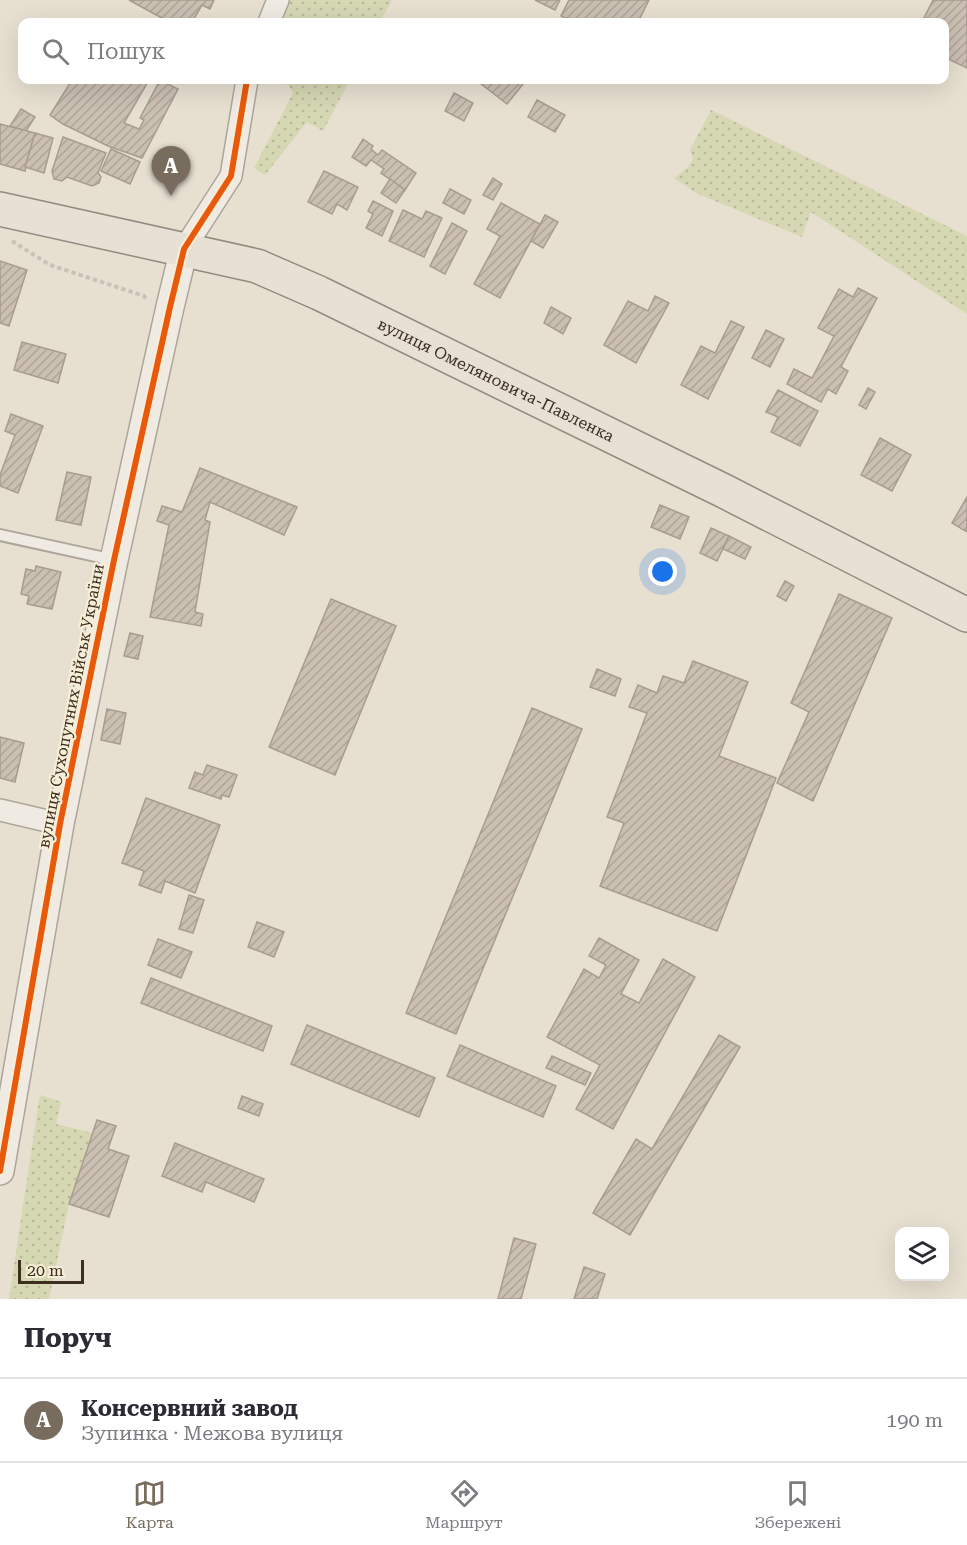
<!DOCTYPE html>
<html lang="uk">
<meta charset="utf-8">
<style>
:root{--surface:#fff;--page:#f2f2f3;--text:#2b2b33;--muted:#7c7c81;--line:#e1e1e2;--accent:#786c5e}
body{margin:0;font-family:"Roboto Serif",serif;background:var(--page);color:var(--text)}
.controls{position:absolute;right:18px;bottom:18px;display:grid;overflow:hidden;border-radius:12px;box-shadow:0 6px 24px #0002}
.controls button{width:54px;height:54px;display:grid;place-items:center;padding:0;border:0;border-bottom:2px solid var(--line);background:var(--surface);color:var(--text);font:30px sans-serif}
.scale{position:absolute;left:18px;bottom:15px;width:66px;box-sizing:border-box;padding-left:6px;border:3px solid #3d2e20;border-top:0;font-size:16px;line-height:21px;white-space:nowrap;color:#3d2e20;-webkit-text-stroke:4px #f7eed8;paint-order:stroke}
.you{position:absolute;left:663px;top:572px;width:21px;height:21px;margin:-15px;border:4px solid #fff;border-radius:50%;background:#1a73e8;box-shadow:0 0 0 9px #1a73e833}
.badge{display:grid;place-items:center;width:39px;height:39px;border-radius:50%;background:var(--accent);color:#fff;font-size:20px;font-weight:700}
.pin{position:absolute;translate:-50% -50px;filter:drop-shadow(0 2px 3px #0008)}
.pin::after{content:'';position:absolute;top:32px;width:21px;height:18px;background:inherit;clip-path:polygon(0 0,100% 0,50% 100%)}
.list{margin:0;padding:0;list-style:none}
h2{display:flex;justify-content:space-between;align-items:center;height:78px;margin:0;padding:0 24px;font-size:26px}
h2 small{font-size:20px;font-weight:400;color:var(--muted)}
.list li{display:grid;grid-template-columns:39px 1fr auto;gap:18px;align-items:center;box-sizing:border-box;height:84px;padding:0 24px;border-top:2px solid var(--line)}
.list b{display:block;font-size:22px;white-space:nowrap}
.list p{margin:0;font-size:20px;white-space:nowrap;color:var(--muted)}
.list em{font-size:20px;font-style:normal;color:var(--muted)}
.icon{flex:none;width:33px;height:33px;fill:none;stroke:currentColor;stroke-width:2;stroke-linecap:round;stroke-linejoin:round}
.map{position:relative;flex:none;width:967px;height:1299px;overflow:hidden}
.search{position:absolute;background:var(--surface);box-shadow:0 6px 24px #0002;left:18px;right:18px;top:18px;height:66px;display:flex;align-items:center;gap:15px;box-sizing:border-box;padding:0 21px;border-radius:12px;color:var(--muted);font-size:22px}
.sheet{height:162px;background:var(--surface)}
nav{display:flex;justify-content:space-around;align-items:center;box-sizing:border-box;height:84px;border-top:2px solid var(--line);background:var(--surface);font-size:16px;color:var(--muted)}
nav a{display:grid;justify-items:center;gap:3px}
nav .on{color:var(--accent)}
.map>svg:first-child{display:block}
.grass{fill:url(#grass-dots)}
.building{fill:url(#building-hatch);stroke:#a89c90;stroke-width:1.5}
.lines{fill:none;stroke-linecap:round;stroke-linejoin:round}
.service-casing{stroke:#ada599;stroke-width:14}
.minor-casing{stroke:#ada599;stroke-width:24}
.tertiary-casing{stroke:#ada599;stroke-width:30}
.primary-casing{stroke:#928b80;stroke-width:36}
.path{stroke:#c8c2b9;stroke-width:4;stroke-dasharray:4.5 3;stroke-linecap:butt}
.service{stroke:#efebe3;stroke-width:10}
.minor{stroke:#efebe3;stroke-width:21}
.tertiary{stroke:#efebe3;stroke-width:27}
.primary{stroke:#e6e1d4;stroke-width:33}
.cycleway-casing{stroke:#f7eed8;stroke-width:10}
.cycleway{stroke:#e8590c;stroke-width:6}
.labels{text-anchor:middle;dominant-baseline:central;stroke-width:4.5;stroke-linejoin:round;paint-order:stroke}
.street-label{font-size:16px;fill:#3d2e20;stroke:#f7eed8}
</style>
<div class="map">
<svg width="967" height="1299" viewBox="0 0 967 1299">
<defs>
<pattern id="grass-dots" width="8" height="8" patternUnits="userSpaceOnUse" patternTransform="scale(1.5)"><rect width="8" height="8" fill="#d6d7b3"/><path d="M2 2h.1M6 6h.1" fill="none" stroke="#b9b99a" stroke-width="1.8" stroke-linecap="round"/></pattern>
<pattern id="building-hatch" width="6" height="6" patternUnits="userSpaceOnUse" patternTransform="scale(1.5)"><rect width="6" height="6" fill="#cbbfb2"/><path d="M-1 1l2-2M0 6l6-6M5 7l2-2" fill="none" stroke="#afa499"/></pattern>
</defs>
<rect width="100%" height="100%" fill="#e7e0d1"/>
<g class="grass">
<polygon points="287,0 392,0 380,22 274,22"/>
<polygon points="285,80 350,80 323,131 307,122 265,175 254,168 293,93"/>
<polygon points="711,110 967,236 967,314 811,212 802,237 696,193 674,178 688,167 693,159 690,150"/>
<polygon points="41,1095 61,1102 56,1124 93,1133 69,1204 49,1299 9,1299 39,1100"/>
</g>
<g class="building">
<polygon points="129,0 214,0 210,9 202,5 192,22 169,22"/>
<polygon points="535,0 560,0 555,10"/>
<polygon points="569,0 649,0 638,22 573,22 561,16"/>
<polygon points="933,0 967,0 967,68 944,57 944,22 922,22"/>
<polygon points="72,80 149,80 124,123 139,129 144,120 140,118 160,80 178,89 142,158 108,146 63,124 50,115"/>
<polygon points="476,80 518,80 523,84 507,104"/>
<polygon points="454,93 473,103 464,121 445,111"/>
<polygon points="537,100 565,115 555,132 528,117"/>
<polygon points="21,109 35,117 26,131 10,126"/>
<polygon points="0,124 35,133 25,171 0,164"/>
<polygon points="35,133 53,138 44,173 25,167"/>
<polygon points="63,137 106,153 98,173 101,177 99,183 92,186 67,177 62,181 54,179 52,171"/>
<polygon points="363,139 373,146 371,149 378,155 382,150 416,173 405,190 381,173 384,169 371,160 366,166 352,157"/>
<polygon points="111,149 140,162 130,184 101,171"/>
<polygon points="324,171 358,187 347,210 337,204 332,214 308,202"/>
<polygon points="493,178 502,184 493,200 483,195"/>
<polygon points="390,179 405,190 396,203 381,193"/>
<polygon points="450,189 471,200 464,214 443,203"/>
<polygon points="373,201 393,211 382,236 366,228 373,214 368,211"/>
<polygon points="501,203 540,224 500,298 474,284 500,236 487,229"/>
<polygon points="403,210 422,219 426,211 442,218 424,257 389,241"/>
<polygon points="545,215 558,222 543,248 531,241"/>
<polygon points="452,223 467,231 445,274 430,266"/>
<polygon points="0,261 27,270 9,326 0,323"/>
<polygon points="858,288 877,298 841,367 848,371 836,394 828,389 821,402 787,384 794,369 812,378 834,336 818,328 839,289 853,297"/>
<polygon points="655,296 669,303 636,363 604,345 628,301 648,311"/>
<polygon points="551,307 571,318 563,334 544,323"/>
<polygon points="731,321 744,327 708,399 681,385 701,346 715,353"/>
<polygon points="766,330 784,339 770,367 752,358"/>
<polygon points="22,342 66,354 58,383 14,370"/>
<polygon points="868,388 875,392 866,409 859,405"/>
<polygon points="778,390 818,411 800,446 771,432 778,417 766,412"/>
<polygon points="11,414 43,426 18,493 0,486 0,475 15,435 5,431"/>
<polygon points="880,438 911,455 892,491 861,475"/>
<polygon points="200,468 297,507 284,535 210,502 205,520 210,522 195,612 203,614 201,626 150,617 169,525 157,521 162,506 182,512"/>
<polygon points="67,472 91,477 81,525 56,520"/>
<polygon points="967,497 967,532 952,523"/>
<polygon points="660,505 689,517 680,539 651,527"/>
<polygon points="711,528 729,536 717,561 700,553"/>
<polygon points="729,536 751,547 745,559 723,549"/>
<polygon points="36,566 61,572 52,609 27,604 29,596 21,594 26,569 35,571"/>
<polygon points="785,581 794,586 786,601 777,596"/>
<polygon points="839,594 892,618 813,801 777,783 809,712 791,703"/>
<polygon points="331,599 396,626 335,775 269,747"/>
<polygon points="130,633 143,636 138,659 124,656"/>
<polygon points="693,661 748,682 719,756 776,778 717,931 600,886 624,823 607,817 647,713 629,707 638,685 657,693 663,676 684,683"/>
<polygon points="597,669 621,679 615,696 590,687"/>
<polygon points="532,708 582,729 456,1034 406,1013"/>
<polygon points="107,709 126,713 120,744 101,740"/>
<polygon points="0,737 24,743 15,782 0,778"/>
<polygon points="207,765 237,775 229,797 222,795 221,799 189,788 195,772 203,775"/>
<polygon points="146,798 220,825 195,893 165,881 161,893 139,885 144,871 122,863"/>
<polygon points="189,895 204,900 193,933 179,929"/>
<polygon points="257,922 284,932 274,957 248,947"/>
<polygon points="599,938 639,960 621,994 639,1003 663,959 695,977 613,1129 576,1109 600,1065 547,1037 584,969 599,978 606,965 589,956"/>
<polygon points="158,939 192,952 181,978 148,965"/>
<polygon points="151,978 272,1026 263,1051 141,1003"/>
<polygon points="307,1025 435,1078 419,1117 291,1064"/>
<polygon points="719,1035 740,1047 630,1235 593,1213 636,1139 652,1149"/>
<polygon points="460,1045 556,1086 543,1117 447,1076"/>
<polygon points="552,1056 591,1073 585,1085 546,1068"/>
<polygon points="242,1096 263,1104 259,1116 238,1108"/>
<polygon points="97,1120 116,1126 108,1149 129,1156 109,1217 69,1204"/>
<polygon points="175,1143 264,1179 254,1202 206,1182 202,1192 162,1176"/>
<polygon points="514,1238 536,1244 521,1299 498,1299"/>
<polygon points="584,1267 605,1274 597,1299 574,1299"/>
</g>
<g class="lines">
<defs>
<polyline id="service" points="0,535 114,560"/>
<g id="minor">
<polyline points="269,22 278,0"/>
<polyline points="184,249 231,176 247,80"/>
<polyline points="0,810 60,824"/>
</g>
<polyline id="tertiary" points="0,1171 60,824 114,560 170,307 184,249"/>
<g id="primary">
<path id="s1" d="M0,209L257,266L319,293L722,490L967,615"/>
</g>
</defs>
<use href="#service" class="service-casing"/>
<use href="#minor" class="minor-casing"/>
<use href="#tertiary" class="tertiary-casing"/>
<use href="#primary" class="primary-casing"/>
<polyline class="path" points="12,241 50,265 144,296 147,300"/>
<use href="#service" class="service"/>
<use href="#minor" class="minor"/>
<use href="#tertiary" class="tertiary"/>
<use href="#primary" class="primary"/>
<defs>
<polyline id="cycleway" points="0,1171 60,824 114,560 170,307 184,249 231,176 247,80"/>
</defs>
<use href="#cycleway" class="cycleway-casing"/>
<use href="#cycleway" class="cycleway"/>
</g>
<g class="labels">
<g class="street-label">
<text stroke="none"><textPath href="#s1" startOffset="528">вулиця Омеляновича-Павленка</textPath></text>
<text transform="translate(71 706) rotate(-79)">вулиця Сухопутних Військ України</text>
</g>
</g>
</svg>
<div class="controls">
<button><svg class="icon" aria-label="layers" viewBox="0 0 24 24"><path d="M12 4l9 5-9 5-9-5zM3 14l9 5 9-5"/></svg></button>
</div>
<div class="scale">20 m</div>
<div class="you"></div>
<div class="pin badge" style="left:171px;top:196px">A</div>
<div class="search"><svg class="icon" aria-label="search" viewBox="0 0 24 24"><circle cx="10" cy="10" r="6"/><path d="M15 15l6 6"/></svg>Пошук</div>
</div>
<section class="sheet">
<h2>Поруч<small></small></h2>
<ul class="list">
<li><span class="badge">A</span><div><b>Консервний завод</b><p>Зупинка · Межова вулиця</p></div><em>190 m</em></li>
</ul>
</section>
<nav>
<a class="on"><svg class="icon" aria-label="map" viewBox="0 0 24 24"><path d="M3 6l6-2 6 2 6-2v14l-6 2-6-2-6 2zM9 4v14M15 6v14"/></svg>Карта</a>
<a><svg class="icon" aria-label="directions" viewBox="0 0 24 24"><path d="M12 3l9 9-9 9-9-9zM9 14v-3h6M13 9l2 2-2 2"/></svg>Маршрут</a>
<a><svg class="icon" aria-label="saved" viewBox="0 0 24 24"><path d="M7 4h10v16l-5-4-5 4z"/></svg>Збережені</a>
</nav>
